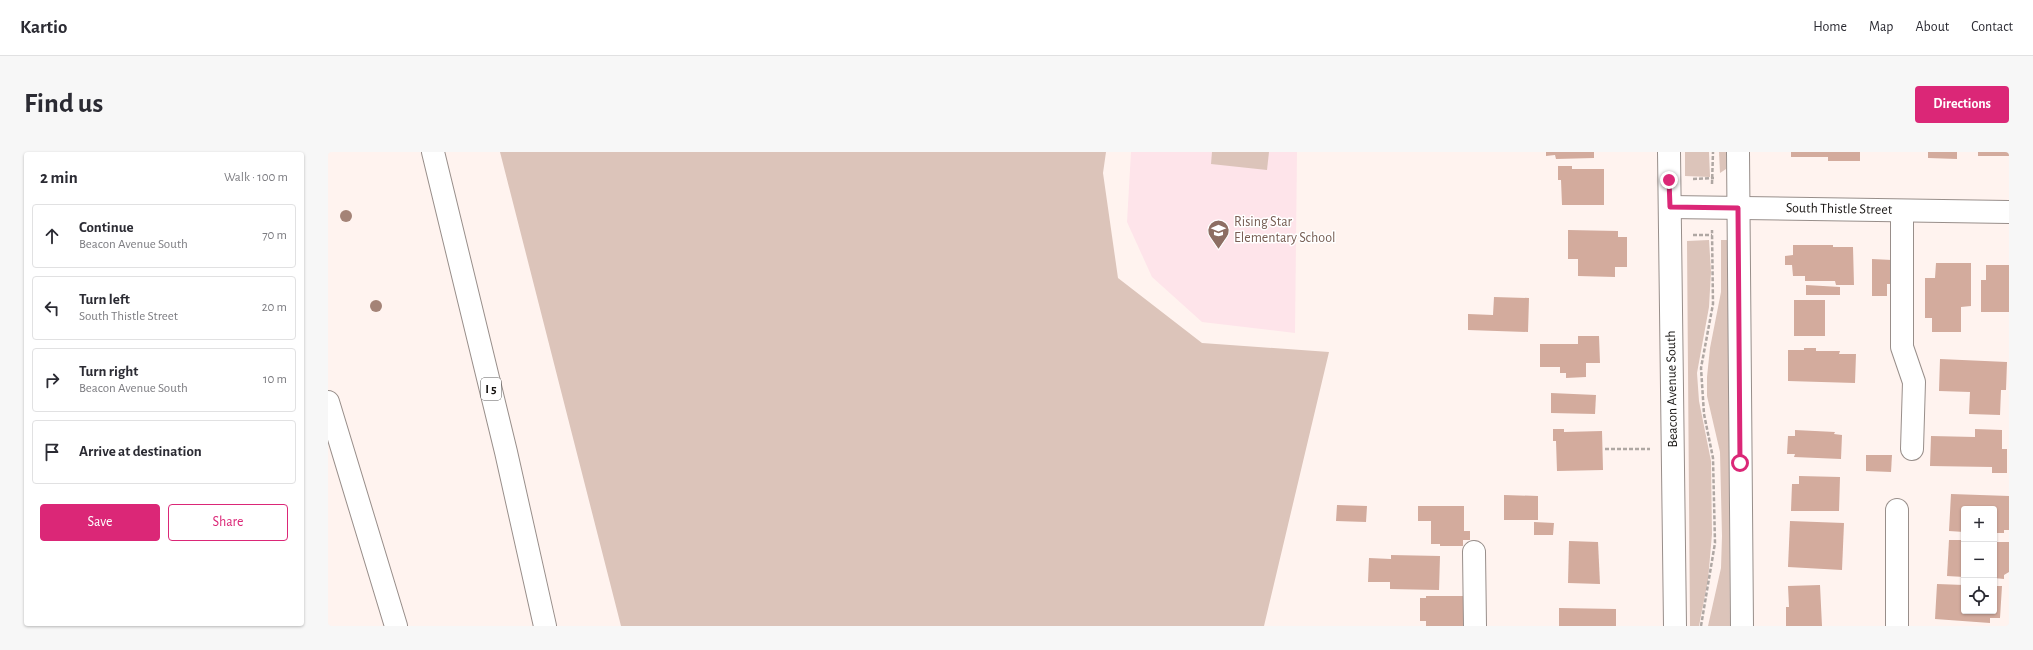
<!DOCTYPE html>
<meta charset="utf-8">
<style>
:root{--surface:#fff;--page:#f7f7f7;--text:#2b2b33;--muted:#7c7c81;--line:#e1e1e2;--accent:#db2777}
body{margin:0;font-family:"Alegreya Sans",sans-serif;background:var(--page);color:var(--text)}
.controls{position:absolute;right:12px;bottom:12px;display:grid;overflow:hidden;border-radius:4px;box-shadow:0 1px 3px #0004}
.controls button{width:36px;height:36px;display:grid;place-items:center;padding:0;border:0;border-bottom:1px solid var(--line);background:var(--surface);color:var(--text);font:20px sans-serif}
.stop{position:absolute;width:12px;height:12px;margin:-9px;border:3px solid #db2777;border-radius:50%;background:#fff}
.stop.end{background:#db2777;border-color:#fff;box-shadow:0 1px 4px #0008}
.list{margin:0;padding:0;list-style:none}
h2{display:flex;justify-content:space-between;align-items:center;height:52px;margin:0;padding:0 16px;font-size:17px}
h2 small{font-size:13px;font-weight:400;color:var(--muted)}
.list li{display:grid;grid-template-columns:26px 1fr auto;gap:12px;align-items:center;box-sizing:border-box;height:64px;margin:0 8px 8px;padding:0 8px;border:1px solid var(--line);border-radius:4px}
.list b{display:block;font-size:15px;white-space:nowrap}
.list p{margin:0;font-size:13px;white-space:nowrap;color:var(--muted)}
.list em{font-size:13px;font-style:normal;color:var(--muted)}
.actions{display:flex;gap:8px;padding:12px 16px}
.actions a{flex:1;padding:9px 0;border:1px solid var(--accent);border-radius:4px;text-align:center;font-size:14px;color:var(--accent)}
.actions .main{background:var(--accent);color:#fff}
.icon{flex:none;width:22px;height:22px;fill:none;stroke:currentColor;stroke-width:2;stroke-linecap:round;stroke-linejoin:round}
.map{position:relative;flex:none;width:1681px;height:474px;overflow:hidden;border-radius:4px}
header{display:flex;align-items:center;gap:24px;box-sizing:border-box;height:56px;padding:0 20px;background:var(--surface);border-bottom:1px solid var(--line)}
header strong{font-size:19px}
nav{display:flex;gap:22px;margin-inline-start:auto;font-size:14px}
.intro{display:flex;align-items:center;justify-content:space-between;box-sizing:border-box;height:96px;padding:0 24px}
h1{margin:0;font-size:28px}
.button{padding:10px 18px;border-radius:4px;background:var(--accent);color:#fff;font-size:14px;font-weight:700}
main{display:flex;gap:24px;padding:0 24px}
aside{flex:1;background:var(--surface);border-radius:4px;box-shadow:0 1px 3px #0004}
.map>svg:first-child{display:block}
.education{fill:#fee4ea}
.green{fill:#dcc4ba}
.building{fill:#d3ab9d}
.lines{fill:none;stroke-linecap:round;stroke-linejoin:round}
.minor-casing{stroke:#988e8a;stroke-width:24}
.major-casing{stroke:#988e8a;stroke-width:24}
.highway-casing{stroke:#988e8a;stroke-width:24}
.path{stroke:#afa7a3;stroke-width:2.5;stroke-dasharray:4 2;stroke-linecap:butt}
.minor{stroke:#fff;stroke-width:22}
.major{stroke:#fff;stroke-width:22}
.highway{stroke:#fff;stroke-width:22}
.tree{fill:#a48377}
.route{stroke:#db2777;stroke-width:5}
.labels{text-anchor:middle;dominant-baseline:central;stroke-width:3;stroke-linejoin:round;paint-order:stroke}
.shield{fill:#fff;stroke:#5d5b5a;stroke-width:1}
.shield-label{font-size:13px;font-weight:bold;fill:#181513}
.street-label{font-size:14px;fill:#181513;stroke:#fff}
.education-label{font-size:14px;fill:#785e54;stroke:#fff;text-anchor:start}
</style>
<header>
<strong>Kartio</strong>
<nav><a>Home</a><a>Map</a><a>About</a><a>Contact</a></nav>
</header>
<div class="intro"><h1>Find us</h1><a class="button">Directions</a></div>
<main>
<aside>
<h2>2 min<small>Walk · 100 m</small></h2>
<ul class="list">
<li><svg class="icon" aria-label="ahead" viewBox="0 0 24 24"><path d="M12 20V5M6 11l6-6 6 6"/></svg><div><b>Continue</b><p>Beacon Avenue South</p></div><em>70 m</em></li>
<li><svg class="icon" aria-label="left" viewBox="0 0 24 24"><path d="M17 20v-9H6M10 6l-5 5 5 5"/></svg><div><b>Turn left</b><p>South Thistle Street</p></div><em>20 m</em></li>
<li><svg class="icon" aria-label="right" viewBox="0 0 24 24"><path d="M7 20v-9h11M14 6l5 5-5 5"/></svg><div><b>Turn right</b><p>Beacon Avenue South</p></div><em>10 m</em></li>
<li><svg class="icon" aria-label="arrive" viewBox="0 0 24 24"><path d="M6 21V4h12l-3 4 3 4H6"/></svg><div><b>Arrive at destination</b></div></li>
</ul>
<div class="actions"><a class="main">Save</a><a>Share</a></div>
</aside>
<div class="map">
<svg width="1681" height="474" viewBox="0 0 1681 474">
<rect width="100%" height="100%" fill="#fff3ef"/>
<polygon class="education" points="803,0 969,0 967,181 874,170 824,125 799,70"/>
<g class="green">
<polygon points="172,0 778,0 775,21 790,126 874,191 1001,200 936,474 293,474"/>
<polygon points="884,0 941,0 939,18 883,12"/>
<polygon points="1357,0 1381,0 1382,25 1357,24"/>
<polygon points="1391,0 1398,0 1398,17 1392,21"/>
<polygon points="1381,88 1383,120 1381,155 1369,221 1371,249 1383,309 1384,382 1380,428 1371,474 1362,474 1359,89"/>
<polygon points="1393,88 1400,88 1402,474 1380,474 1393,416 1394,384 1392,300 1379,244 1379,225 1382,196 1393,140"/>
</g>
<g class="building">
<polygon points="1218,0 1266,0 1266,6 1228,7 1227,3 1218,4"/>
<polygon points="1463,0 1532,0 1532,9 1500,9 1500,5 1463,5"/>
<polygon points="1600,0 1629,0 1629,7 1600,6"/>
<rect x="1650" y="0" width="31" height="4"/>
<polygon points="1230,14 1244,14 1244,17 1276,17 1276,53 1234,53 1233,28 1230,28"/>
<polygon points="1240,78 1290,79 1290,85 1299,85 1299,115 1287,115 1287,125 1250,124 1250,107 1240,107"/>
<polygon points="1465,93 1505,93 1505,95 1525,95 1526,133 1508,133 1507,129 1477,129 1477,124 1465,124 1464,113 1457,113 1457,104 1465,103"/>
<polygon points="1544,107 1564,108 1563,132 1559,132 1559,144 1544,144"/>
<polygon points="1608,111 1643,111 1643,154 1633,155 1633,180 1604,180 1604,166 1597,166 1597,126 1607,126"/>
<polygon points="1658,113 1681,113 1681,160 1653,160 1653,128 1658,128"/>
<polygon points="1478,133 1512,135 1512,143 1478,143"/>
<polygon points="1166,145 1201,146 1200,180 1140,178 1140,162 1165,163"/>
<rect x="1466" y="148" width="31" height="36"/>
<polygon points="1250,184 1271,184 1272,211 1258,211 1258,225 1238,226 1238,221 1232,221 1232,215 1212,215 1212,192 1250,192"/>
<polygon points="1476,196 1488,196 1488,199 1512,199 1511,202 1528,202 1527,231 1460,229 1460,198 1476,198"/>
<polygon points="1612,207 1679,210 1678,238 1673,238 1672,263 1641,262 1642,240 1611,239"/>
<polygon points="1223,241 1268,243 1267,262 1223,261"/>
<polygon points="1225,277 1236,277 1236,280 1274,279 1275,318 1229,319 1228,289 1225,289"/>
<polygon points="1647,277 1674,278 1674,297 1679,297 1679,321 1664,321 1664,315 1602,314 1603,284 1647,285"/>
<polygon points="1467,278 1507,280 1506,282 1514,283 1513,307 1466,305 1467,302 1459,302 1460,284 1467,284"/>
<polygon points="1538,303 1564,303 1563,320 1538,319"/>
<polygon points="1471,324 1512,325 1511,359 1463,359 1464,332 1471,332"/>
<polygon points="1623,342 1681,344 1681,378 1676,378 1676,381 1666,381 1666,357 1636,357 1636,380 1621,379"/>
<polygon points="1176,343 1210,344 1210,368 1176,368"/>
<polygon points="1009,353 1039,354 1038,370 1008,369"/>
<polygon points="1090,354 1136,354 1136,379 1142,379 1142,388 1135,388 1135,394 1112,394 1112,392 1103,392 1103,369 1090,369"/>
<polygon points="1462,369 1516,371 1514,418 1460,415"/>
<polygon points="1206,370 1226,371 1225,383 1206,383"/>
<polygon points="1621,388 1636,388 1636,425 1619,424"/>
<polygon points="1241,389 1270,390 1272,432 1240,431"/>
<polygon points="1666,390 1681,390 1681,420 1676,423 1676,427 1666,426"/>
<polygon points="1063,403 1112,404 1111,438 1062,437 1062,430 1040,430 1041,406 1063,407"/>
<polygon points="1609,432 1636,433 1636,459 1666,459 1666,434 1674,434 1672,466 1662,466 1662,471 1607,467"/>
<polygon points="1492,433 1494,474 1458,474 1458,455 1461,455 1460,434"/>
<polygon points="1098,444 1135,444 1135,474 1098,474 1098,469 1092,469 1092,446 1098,446"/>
<polygon points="1231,456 1288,457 1288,474 1231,474"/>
</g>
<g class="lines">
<defs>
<g id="minor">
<polyline points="1342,55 1681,60"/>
<polyline points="1574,59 1574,195 1586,230 1584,297"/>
<polyline points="1569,358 1569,474"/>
<polyline points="1146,400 1147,474"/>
</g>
<g id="major">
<polyline points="1341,0 1347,474"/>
<polyline points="1410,0 1414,474"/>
</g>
<g id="highway">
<polyline points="105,0 178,300 217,474"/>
<polyline points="0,250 68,474"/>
</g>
</defs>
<use href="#minor" class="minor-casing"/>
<use href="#major" class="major-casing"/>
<use href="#highway" class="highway-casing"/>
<g class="path">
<polyline points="1365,27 1386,26"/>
<polyline points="1384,32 1385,0"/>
<polyline points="1365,83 1384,83"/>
<polyline points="1277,297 1322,297"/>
<polyline points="1373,474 1387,391 1385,306 1376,262 1373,216 1385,152 1384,78"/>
</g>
<use href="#minor" class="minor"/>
<use href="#major" class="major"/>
<use href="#highway" class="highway"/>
</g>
<g class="tree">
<circle cx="18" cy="64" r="6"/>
<circle cx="48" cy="154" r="6"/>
</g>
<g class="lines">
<polyline class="route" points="1341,28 1342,55 1410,56 1412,311"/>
</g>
<defs>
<symbol id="school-pin" viewBox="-11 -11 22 30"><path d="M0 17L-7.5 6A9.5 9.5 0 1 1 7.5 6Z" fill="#8d6e63" stroke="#fff"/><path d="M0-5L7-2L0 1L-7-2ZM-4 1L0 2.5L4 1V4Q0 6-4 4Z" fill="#fff"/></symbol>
</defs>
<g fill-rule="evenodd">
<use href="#school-pin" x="878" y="66" width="25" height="34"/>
</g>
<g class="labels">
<rect class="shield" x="153" y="226" width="20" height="22" rx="3"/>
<g class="shield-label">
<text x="163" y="237">I 5</text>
</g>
<g class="street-label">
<text transform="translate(1511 57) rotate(1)">South Thistle Street</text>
<text transform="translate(1344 237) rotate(-91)">Beacon Avenue South</text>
</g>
<g class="education-label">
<text x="906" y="70">Rising Star<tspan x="906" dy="16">Elementary School</tspan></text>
</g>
</g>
</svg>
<div class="controls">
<button>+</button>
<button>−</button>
<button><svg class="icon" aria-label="locate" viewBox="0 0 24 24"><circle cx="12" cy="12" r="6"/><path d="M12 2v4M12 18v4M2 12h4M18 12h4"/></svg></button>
</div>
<div class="stop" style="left:1412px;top:311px"></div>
<div class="stop end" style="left:1341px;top:28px"></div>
</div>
</main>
